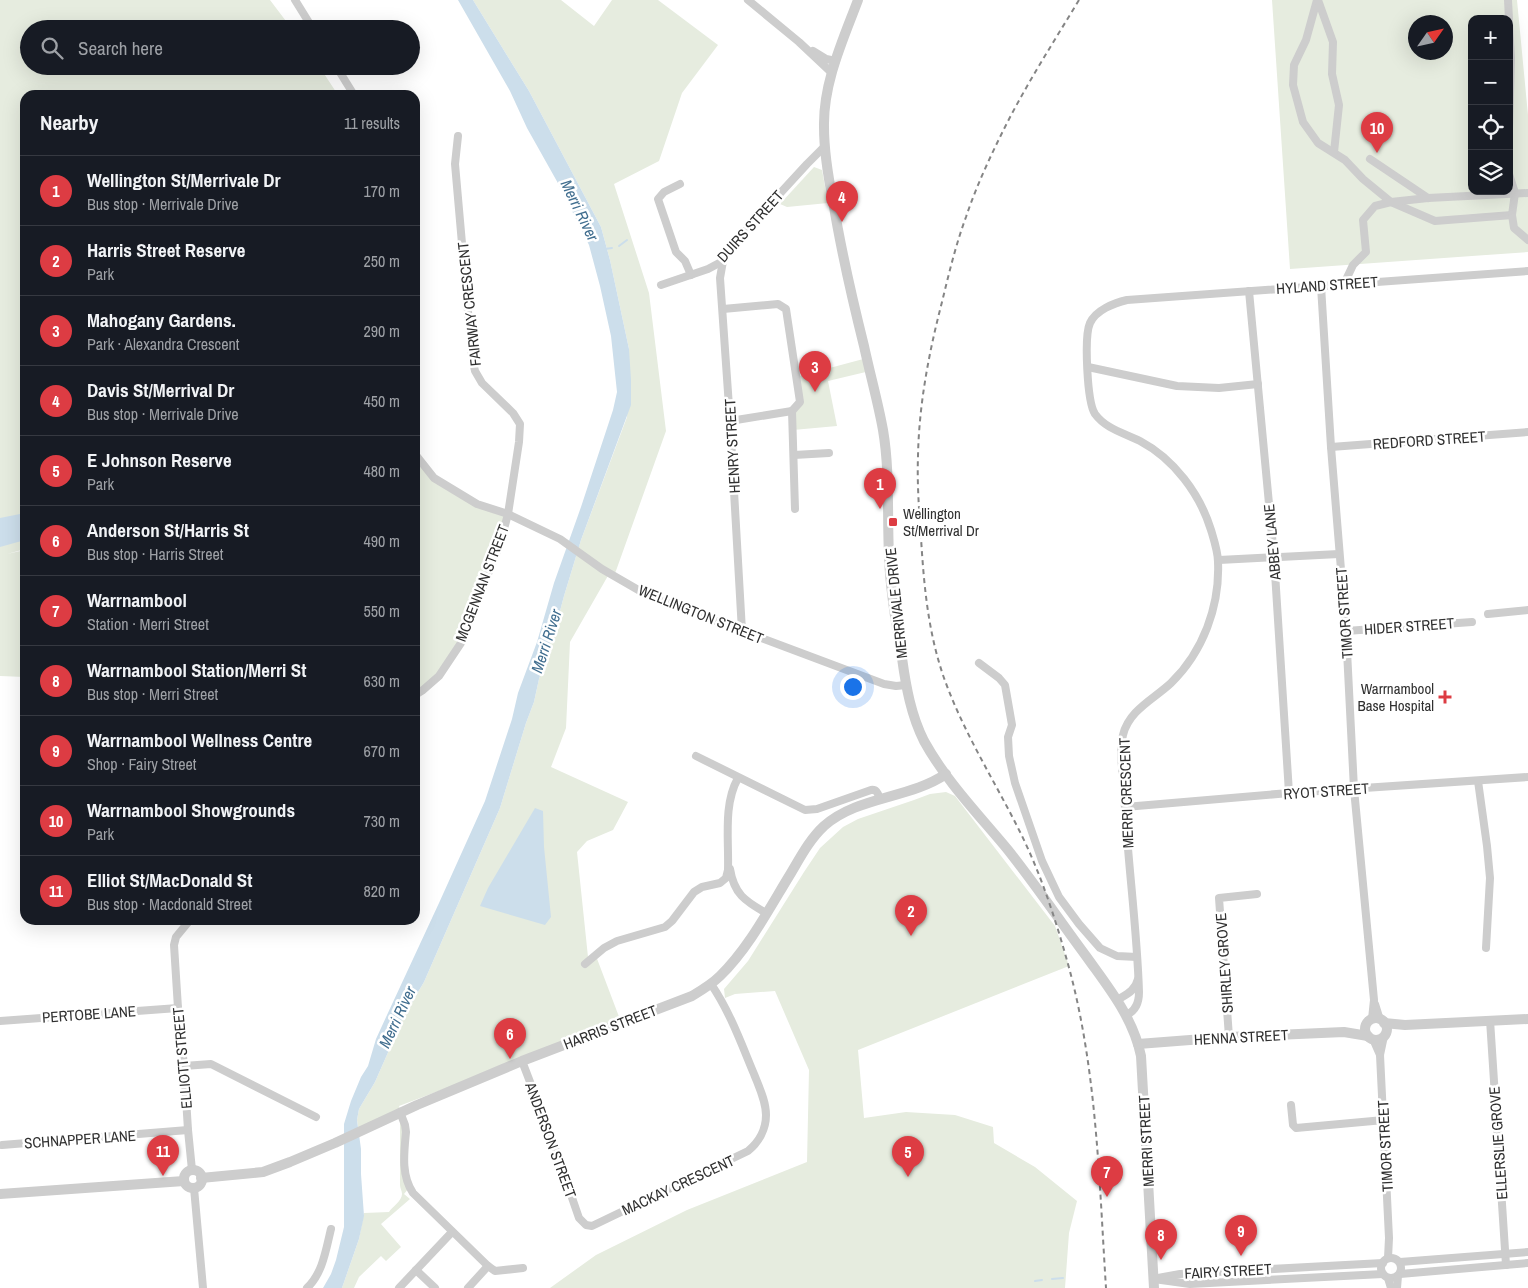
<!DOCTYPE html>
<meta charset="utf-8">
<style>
:root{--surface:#171b24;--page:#242831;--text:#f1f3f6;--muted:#9ea1a6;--line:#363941;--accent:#dd3c43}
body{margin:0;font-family:"Archivo Narrow",sans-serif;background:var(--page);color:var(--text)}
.controls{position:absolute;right:15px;top:15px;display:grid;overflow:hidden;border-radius:10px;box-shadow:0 5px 20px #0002}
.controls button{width:45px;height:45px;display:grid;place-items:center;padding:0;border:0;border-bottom:1px solid var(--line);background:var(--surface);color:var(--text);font:25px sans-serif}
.compass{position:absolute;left:1408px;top:15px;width:45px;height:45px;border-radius:50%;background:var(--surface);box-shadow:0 5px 20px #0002;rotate:56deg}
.you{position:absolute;left:852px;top:686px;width:18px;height:18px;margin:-12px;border:4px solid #fff;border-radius:50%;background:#1a73e8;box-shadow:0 0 0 8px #1a73e833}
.badge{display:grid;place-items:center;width:32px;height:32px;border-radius:50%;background:var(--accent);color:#fff;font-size:16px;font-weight:700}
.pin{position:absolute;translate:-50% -41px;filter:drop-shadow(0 1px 2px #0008)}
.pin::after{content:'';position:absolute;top:26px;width:18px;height:15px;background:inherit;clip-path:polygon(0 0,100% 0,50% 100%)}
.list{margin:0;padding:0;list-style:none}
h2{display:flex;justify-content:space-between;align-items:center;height:65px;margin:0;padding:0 20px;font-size:21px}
h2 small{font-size:16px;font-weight:400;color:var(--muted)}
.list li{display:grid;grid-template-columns:32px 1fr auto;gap:15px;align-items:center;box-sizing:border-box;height:70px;padding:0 20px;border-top:1px solid var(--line)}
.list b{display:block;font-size:19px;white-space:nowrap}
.list p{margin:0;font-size:16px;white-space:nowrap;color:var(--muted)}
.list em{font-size:16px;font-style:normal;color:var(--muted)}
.icon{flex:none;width:28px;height:28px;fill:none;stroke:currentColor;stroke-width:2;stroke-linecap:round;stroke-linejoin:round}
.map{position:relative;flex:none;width:1528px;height:1288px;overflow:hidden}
.search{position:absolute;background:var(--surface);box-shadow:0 5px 20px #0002;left:20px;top:20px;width:400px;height:55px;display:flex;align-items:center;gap:12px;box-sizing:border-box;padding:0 18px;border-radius:28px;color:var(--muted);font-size:19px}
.panel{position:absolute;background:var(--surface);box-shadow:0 5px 20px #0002;left:20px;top:90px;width:400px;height:835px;border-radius:15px}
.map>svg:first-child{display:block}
.green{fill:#e6ecdf;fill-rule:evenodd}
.water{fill:#ccdeeb}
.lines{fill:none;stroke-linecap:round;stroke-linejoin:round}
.stream{stroke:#ccdeeb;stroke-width:2}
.minor{stroke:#cdcdcd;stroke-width:8}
.tertiary{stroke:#cdcdcd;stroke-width:10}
.rail{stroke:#858585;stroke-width:2;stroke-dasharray:5 4;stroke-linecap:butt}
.poi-dot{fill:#dd3c43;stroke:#fff;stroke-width:2}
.labels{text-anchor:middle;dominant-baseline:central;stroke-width:5;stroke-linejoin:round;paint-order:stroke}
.street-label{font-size:15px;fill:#303030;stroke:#fff}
.poi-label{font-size:15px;fill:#303030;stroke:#fff;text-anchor:start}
.water-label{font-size:16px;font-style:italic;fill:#416e8f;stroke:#fff}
</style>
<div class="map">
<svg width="1528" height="1288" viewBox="0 0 1528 1288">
<rect width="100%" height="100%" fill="#fff"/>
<g class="green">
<polygon points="0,0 270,0 292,29 29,29 29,66 319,66 338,95 25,95 25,549 7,554 25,550 25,677 0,676"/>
<path d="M473,0H561L594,26L612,0H658L718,45L682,93L659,161L614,184L649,293L666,431L617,568L614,576L609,574L570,642L566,728L551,767L628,802L613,830L587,841L577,852L588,957L596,956L621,1022L399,1106L405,1125L409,1188L404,1194L410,1199L381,1224L401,1247L386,1261L381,1256L359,1277L354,1288H342L359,1239L364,1213L389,1212C392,1207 402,1201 402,1194C402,1191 400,1188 400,1185V1112L359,1132L357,1120L359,1109L375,1082L405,1014L424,982L500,808L526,723L534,702L539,679L557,622L564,596L581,540L627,417L629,349L610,260L601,227L529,91Z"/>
<path d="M1272,0H1517L1528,115V252L1290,269ZM1472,19H1509V191H1472ZM1416,22H1446V52H1416Z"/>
<polygon points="814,167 822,170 828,203 787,207 780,204"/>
<polygon points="867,358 870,371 828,381 837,426 793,430 792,411 800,402 796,377"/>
<polygon points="415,454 435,478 477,504 508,514 453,658 415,695"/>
<polygon points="946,792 955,796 1055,926 1069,966 858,1050 864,1118 906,1112 955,1115 993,1127 994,1143 1035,1167 1077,1201 1069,1233 1065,1288 550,1288 596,1255 687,1210 807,1162 809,1070 775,991 735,994 725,998 724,989 748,961 804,872 820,848 843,827 858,819 914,800 930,794"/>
</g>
<g class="water">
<polygon points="458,0 473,0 529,91 601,227 610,260 629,349 631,380 631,405 581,540 564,596 557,622 539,679 534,702 526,723 500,808 424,982 405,1014 375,1082 359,1109 357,1120 361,1149 361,1174 364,1216 359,1239 342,1288 323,1288 331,1274 336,1260 344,1227 344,1124 351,1101 361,1077 368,1066 376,1039 387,1015 439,903 485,801 512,719 518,693 537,642 554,583 581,507 613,410 617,392 611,336 600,286 589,245 559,185 527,128 510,91"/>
<polygon points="25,513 25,540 0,547 0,518"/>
<polygon points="535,808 543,811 544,847 551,917 545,925 480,906 488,888"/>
</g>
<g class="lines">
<g class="stream">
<polyline points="619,246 627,240"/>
<polyline points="605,249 612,248"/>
<polyline points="1052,1279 1063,1278"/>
<polyline points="1035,1281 1042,1280"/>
</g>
<g class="minor">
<polyline points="295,0 313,29"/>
<polyline points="748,0 799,42 832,73"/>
<polyline points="1317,0 1306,40 1294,65 1293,85 1303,122 1318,143 1345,160 1363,179 1391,202 1435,221 1512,215"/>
<polyline points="1318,0 1333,42 1332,74 1339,105 1334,152"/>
<polyline points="1508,0 1509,19"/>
<polyline points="1509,24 1511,58 1509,129"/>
<polyline points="813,51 826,59 836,61"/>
<polyline points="336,66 354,95"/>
<polyline points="1370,159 1428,198"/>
<polyline points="1509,174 1515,193 1512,215 1514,228 1528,240"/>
<polyline points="680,184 664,192 658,199 676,252 685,261 691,275"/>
<polyline points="723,261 720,278 730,421 742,631"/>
<polyline points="1344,284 1353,265 1366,252 1363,220 1375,206 1391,202 1428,198 1528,193"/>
<polyline points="661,285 708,269 723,261 729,249 807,164 825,146"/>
<polyline points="1321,286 1331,447 1346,631 1354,789 1374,1000 1372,1019"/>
<polyline points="1249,291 1274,557 1289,793"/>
<polyline points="723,309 778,304 786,309 800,402 792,411 730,421"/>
<polyline points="1088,367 1177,386 1219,388 1258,384"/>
<polyline points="792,411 795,509"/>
<polyline points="1331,447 1528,432"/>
<polyline points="415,454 434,478 477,504 508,514 560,539 602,569 647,595 884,684 896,686 906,685"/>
<polyline points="794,455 829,453"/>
<polyline points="1219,560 1339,554"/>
<polyline points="1488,614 1528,610"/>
<polyline points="1346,631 1472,622"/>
<polyline points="979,663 999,678 1005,685 1012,725 1008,737 1009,756 1015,783 1042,861 1059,897 1079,924 1100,948 1117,956 1137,957"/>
<polyline points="415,695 423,690 439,676 463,640 474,609 500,544 508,514 519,442 520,424 513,413 482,383 475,371 472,357 455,164 458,136"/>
<path d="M696,756L805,810L817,809L871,790C877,789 878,794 880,799"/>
<polyline points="1478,781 1487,846 1490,878 1486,948"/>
<polyline points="1125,807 1289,793 1528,777"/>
<path d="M730,869C734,894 745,901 766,913"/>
<polyline points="190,920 176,937 174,945 178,1008 184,1066 188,1130 192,1170"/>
<path d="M585,964L604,948L617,941L665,927L672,921L694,892L702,887L720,883L726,878L728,870C729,840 723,805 738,778"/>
<path d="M1117,1000C1127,994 1135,991 1138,979"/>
<polyline points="1375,1004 1380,1020"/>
<path d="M1126,1015C1136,1011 1139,1003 1139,992C1137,925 1127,858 1124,791C1123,774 1119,751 1123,735C1129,710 1154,699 1171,683C1203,652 1220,606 1218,562C1218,552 1214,540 1211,530C1200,494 1174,459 1140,441C1124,433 1106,429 1095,414C1087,402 1084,336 1090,323C1096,310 1114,303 1127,300L1528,271"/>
<polyline points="1490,1020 1506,1265"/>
<polyline points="0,1021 178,1008"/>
<polyline points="1384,1036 1380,1055 1389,1238 1388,1258"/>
<polyline points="1229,1037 1219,898 1257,894"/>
<polyline points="1373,1039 1380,1055"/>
<path d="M522,1061L550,1134L579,1218L586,1225L592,1226L748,1151C759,1142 766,1129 766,1115C766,1101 759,1087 754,1074C741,1043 730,1012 711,984"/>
<polyline points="184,1066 211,1064 316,1117"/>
<polyline points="1291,1105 1293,1125 1296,1128 1384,1120"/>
<path d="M400,1112L405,1125L406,1132C404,1153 401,1175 413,1193L488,1266L495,1271L523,1268"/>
<polyline points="2,1145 188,1130"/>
<polyline points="194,1188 203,1288"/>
<circle cx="1391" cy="1268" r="10"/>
<polyline points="1400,1262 1528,1252"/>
<polyline points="416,1270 435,1288"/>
<polyline points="1400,1274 1528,1263"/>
<polyline points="1158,1278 1180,1274 1383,1263"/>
<polyline points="1388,1278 1391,1288"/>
<polyline points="1154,1279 1190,1284 1383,1274"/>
<path d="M307,1288C323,1273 326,1249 331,1229"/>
<polyline points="399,1288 452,1232"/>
<polyline points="468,1288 488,1266"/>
<polyline points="1397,1288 1398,1276"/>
</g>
<g class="tertiary">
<path d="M858,0C843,40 823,83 824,127C824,152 828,176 833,201C841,250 852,298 864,346C870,374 878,402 883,430C890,471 887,514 889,556C890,590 896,625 902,658C906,687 911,715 924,741C946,781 979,815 1008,850C1035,884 1060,921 1086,956C1108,987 1133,1017 1141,1056L1154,1288"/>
<circle cx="1376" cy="1029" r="11"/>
<polyline points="1384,1023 1405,1025 1528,1019"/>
<polyline points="1138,1044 1229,1037 1344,1032 1368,1036"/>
<circle cx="193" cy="1179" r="9"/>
<path d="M201,1178L263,1172L290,1162L335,1143L417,1105L522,1061L692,996C702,990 712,984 720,976C749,948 770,907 791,873C801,856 810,839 824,826C858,796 909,799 946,774"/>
<polyline points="0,1194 184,1181"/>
</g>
<path class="rail" d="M1079,0C1053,43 1026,85 1004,129C990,157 976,187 966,217C956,244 949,273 942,302C929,352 919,404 918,456C917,483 919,510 921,538C924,586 928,632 944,678C964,734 996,783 1022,836C1042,877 1056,921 1068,964C1097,1069 1099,1180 1106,1288"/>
</g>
<g class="poi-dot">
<rect x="888" y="517" width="10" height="10" rx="2.5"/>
<path d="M1442.5 689.5h5v5h5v5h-5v5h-5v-5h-5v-5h5z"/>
</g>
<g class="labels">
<g class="street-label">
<text transform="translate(750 226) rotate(-48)">DUIRS STREET</text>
<text transform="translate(1327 285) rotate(-4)">HYLAND STREET</text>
<text transform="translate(469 304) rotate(-96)">FAIRWAY CRESCENT</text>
<text transform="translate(1429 440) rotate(-4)">REDFORD STREET</text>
<text transform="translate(732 446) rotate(-93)">HENRY STREET</text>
<text transform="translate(1272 542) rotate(-95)">ABBEY LANE</text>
<text transform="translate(482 583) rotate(-69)">MCGENNAN STREET</text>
<text transform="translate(896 603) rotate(-96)">MERRIVALE DRIVE</text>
<text transform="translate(1344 613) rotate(-94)">TIMOR STREET</text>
<text transform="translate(701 614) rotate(22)">WELLINGTON STREET</text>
<text transform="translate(1409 626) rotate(-4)">HIDER STREET</text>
<text transform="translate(1326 791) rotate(-4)">RYOT STREET</text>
<text transform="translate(1126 793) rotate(-92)">MERRI CRESCENT</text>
<text transform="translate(1224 963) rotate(-94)">SHIRLEY GROVE</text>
<text transform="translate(89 1014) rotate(-4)">PERTOBE LANE</text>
<text transform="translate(610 1027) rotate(-21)">HARRIS STREET</text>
<text transform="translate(1241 1037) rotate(-3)">HENNA STREET</text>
<text transform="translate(182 1058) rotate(-95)">ELLIOTT STREET</text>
<text transform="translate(80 1139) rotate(-4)">SCHNAPPER LANE</text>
<text transform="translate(551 1140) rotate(70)">ANDERSON STREET</text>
<text transform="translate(1146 1141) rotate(-93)">MERRI STREET</text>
<text transform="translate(1498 1143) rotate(-94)">ELLERSLIE GROVE</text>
<text transform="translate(1385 1146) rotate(-93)">TIMOR STREET</text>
<text transform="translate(678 1185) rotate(-25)">MACKAY CRESCENT</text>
<text transform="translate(1228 1271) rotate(-3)">FAIRY STREET</text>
</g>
<g class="poi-label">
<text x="903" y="513">Wellington<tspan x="903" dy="17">St/Merrival Dr</tspan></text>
<text x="1434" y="688" text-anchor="end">Warrnambool<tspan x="1434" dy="17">Base Hospital</tspan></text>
</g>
<g class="water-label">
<text transform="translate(580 210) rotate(64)">Merri River</text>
<text transform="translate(546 641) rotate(-72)">Merri River</text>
<text transform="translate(397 1017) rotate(-65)">Merri River</text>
</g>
</g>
</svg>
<div class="controls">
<button>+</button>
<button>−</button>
<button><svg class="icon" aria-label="locate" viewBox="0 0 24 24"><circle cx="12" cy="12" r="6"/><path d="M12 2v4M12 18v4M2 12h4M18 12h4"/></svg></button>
<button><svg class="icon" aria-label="layers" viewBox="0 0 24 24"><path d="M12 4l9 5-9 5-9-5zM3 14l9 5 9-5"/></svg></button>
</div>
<svg class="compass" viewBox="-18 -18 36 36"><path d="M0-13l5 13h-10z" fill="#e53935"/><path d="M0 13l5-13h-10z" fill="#9ea1a6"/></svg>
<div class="you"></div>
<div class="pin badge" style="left:880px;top:509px">1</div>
<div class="pin badge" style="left:911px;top:936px">2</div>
<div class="pin badge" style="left:815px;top:392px">3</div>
<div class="pin badge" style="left:842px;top:222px">4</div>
<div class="pin badge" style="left:908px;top:1177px">5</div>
<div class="pin badge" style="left:510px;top:1059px">6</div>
<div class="pin badge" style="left:1107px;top:1197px">7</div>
<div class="pin badge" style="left:1161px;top:1260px">8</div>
<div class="pin badge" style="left:1241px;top:1256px">9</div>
<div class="pin badge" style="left:1377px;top:153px">10</div>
<div class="pin badge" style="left:163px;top:1176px">11</div>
<div class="search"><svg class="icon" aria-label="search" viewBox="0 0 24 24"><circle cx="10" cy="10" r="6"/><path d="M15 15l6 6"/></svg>Search here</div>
<section class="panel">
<h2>Nearby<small>11 results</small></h2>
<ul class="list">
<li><span class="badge">1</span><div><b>Wellington St/Merrivale Dr</b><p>Bus stop · Merrivale Drive</p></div><em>170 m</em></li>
<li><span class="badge">2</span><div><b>Harris Street Reserve</b><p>Park</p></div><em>250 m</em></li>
<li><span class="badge">3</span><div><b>Mahogany Gardens.</b><p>Park · Alexandra Crescent</p></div><em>290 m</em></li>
<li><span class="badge">4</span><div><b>Davis St/Merrival Dr</b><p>Bus stop · Merrivale Drive</p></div><em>450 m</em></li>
<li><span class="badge">5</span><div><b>E Johnson Reserve</b><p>Park</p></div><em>480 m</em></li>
<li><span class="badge">6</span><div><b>Anderson St/Harris St</b><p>Bus stop · Harris Street</p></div><em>490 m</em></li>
<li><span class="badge">7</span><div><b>Warrnambool</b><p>Station · Merri Street</p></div><em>550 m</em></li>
<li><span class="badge">8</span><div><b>Warrnambool Station/Merri St</b><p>Bus stop · Merri Street</p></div><em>630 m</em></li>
<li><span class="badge">9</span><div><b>Warrnambool Wellness Centre</b><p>Shop · Fairy Street</p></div><em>670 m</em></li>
<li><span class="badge">10</span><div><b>Warrnambool Showgrounds</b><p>Park</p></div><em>730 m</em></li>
<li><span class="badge">11</span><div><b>Elliot St/MacDonald St</b><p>Bus stop · Macdonald Street</p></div><em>820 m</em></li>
</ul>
</section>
</div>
